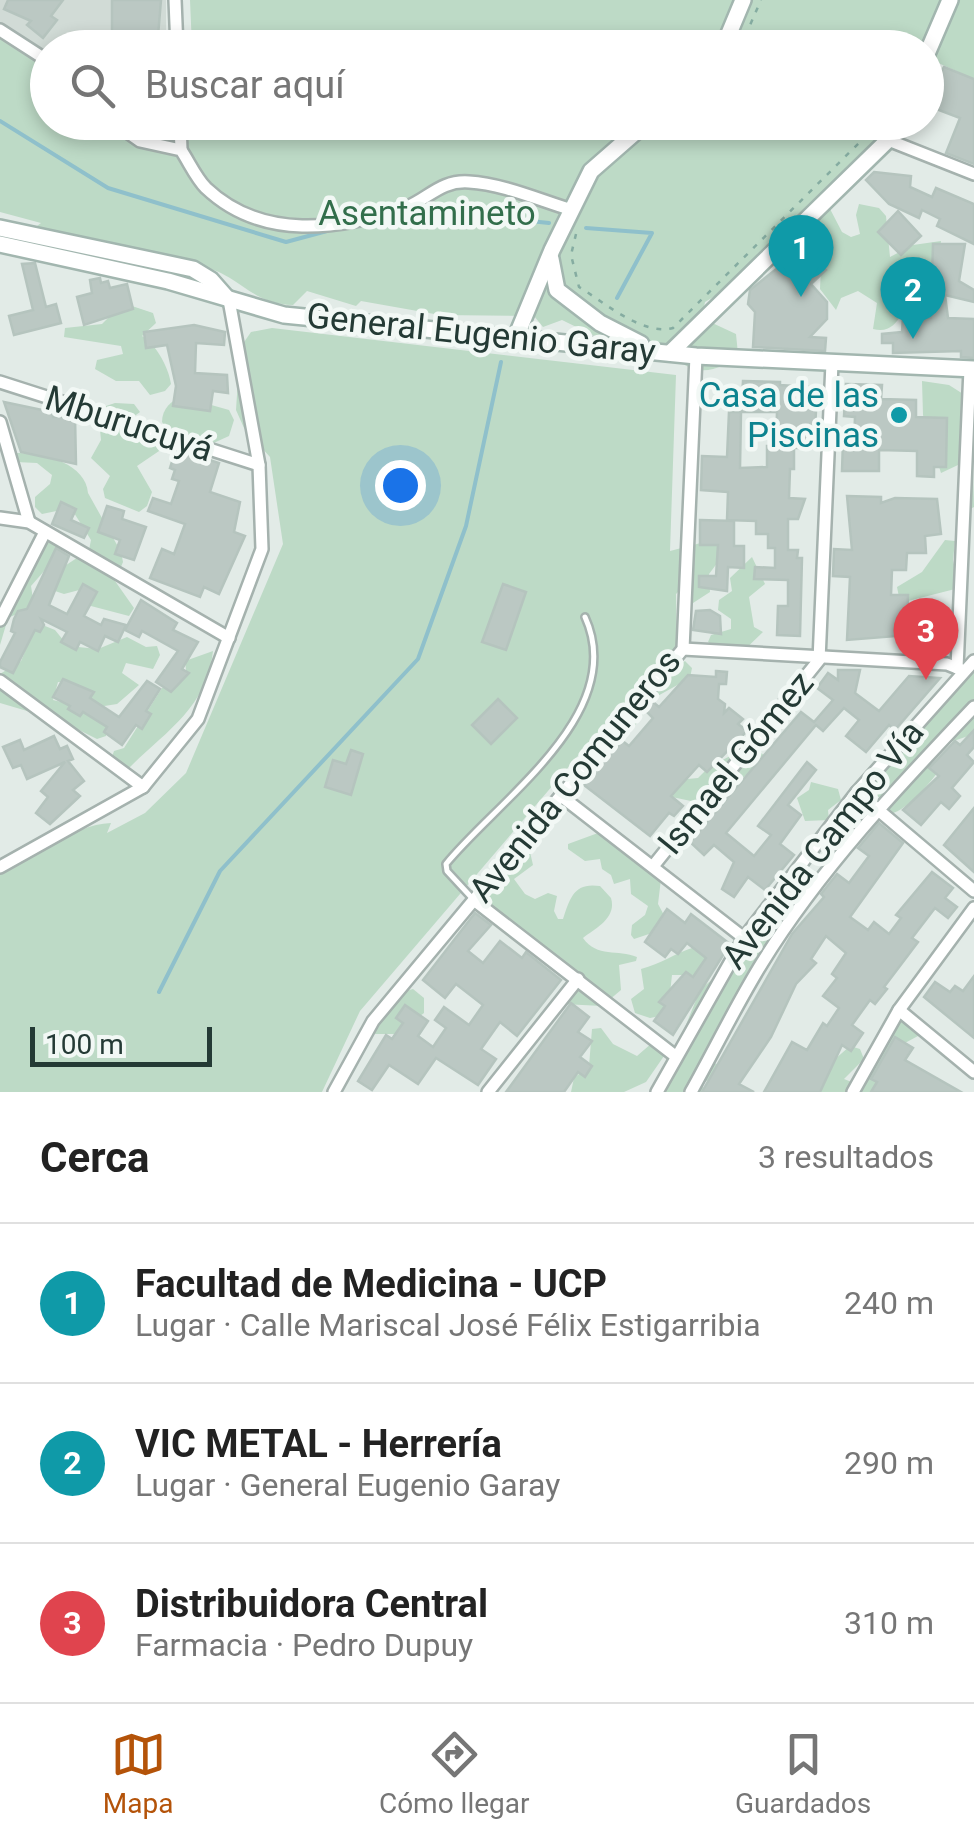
<!DOCTYPE html>
<html lang="es">
<meta charset="utf-8">
<style>
:root{--surface:#fff;--page:#f6f6f6;--text:#222;--muted:#767676;--line:#e0e0e0;--accent:#b45309}
body{margin:0;font-family:Roboto,sans-serif;background:var(--page);color:var(--text)}
.scale{position:absolute;left:30px;bottom:25px;width:182px;box-sizing:border-box;padding-left:10px;border:5px solid #243a35;border-top:0;font-size:28px;line-height:35px;white-space:nowrap;color:#243a35;-webkit-text-stroke:8px #f2f8f5;paint-order:stroke}
.you{position:absolute;left:400px;top:485px;width:35px;height:35px;margin:-25px;border:8px solid #fff;border-radius:50%;background:#1a73e8;box-shadow:0 0 0 15px #1a73e833}
.badge{display:grid;place-items:center;width:65px;height:65px;border-radius:50%;background:var(--accent);color:#fff;font-size:32px;font-weight:700}
.pin{position:absolute;translate:-50% -82px;filter:drop-shadow(0 2px 5px #0008)}
.pin::after{content:'';position:absolute;top:52px;width:35px;height:30px;background:inherit;clip-path:polygon(0 0,100% 0,50% 100%)}
.list{margin:0;padding:0;list-style:none}
h2{display:flex;justify-content:space-between;align-items:center;height:130px;margin:0;padding:0 40px;font-size:42px}
h2 small{font-size:32px;font-weight:400;color:var(--muted)}
.list li{display:grid;grid-template-columns:65px 1fr auto;gap:30px;align-items:center;box-sizing:border-box;height:160px;padding:0 40px;border-top:2px solid var(--line)}
.list b{display:block;font-size:38px;white-space:nowrap}
.list p{margin:0;font-size:32px;white-space:nowrap;color:var(--muted)}
.list em{font-size:32px;font-style:normal;color:var(--muted)}
.icon{flex:none;width:55px;height:55px;fill:none;stroke:currentColor;stroke-width:2;stroke-linecap:round;stroke-linejoin:round}
.map{position:relative;flex:none;width:974px;height:1092px;overflow:hidden}
.search{position:absolute;background:var(--surface);box-shadow:0 5px 15px #0003;left:30px;right:30px;top:30px;height:110px;display:flex;align-items:center;gap:25px;box-sizing:border-box;padding:0 35px;border-radius:55px;color:var(--muted);font-size:38px}
.sheet{height:610px;background:var(--surface)}
nav{display:flex;justify-content:space-around;align-items:center;box-sizing:border-box;height:140px;border-top:2px solid var(--line);background:var(--surface);font-size:28px;color:var(--muted)}
nav a{display:grid;justify-items:center;gap:5px}
nav .on{color:var(--accent)}
.map>svg:first-child{display:block}
.built{fill:#d1dbd6}
.green{fill:#bddac6}
.lines{fill:none;stroke-linecap:round;stroke-linejoin:round}
.stream{stroke:#8fc0cb;stroke-width:4}
.building{fill:#bbc8c3;stroke:#b5c4be;stroke-width:2.5;fill-rule:evenodd}
.lane-casing{stroke:#a5b2ae;stroke-width:10}
.street-casing{stroke:#a5b2ae;stroke-width:16}
.secondary-casing{stroke:#a2b6af;stroke-width:20}
.path{stroke:#85aca1;stroke-width:2.5;stroke-dasharray:5 8;stroke-linecap:butt}
.lane{stroke:#fff;stroke-width:5}
.street{stroke:#fff;stroke-width:11}
.secondary{stroke:#fff;stroke-width:15}
.culture-dot{fill:#0f9aa8;stroke:#f2f8f5;stroke-width:4}
.labels{text-anchor:middle;dominant-baseline:central;stroke-width:9;stroke-linejoin:round;paint-order:stroke}
.park-label{font-size:35px;fill:#326e4b;stroke:#f2f8f5}
.street-label{font-size:35px;fill:#243a35;stroke:#f2f8f5}
.culture-label{font-size:35px;fill:#0d838f;stroke:#f2f8f5;text-anchor:end}
</style>
<div class="map">
<svg width="974" height="1092" viewBox="0 0 974 1092">
<rect width="100%" height="100%" fill="#e2ebe7"/>
<polygon class="built" points="0,0 166,0 166,47 48,48 47,56 38,48 0,52"/>
<g class="green">
<polygon points="190,0 974,0 974,79 936,62 927,70 926,48 192,47"/>
<path d="M9,27L47,57L48,122L109,123L119,133L162,143L184,122L901,123L828,205L842,232L851,237L860,234L856,215L859,204L879,208L886,216L890,257L913,245L941,241L937,280L922,286L918,312L902,314C895,325 888,333 873,329L877,303L858,291L841,298L836,310L820,289L821,268L801,229L788,223L732,286L705,302L703,312L708,321L736,334L738,354C724,371 693,378 677,358L607,342L562,320L543,327L534,316L440,315L361,301L356,306L307,291L293,305C249,303 242,276 201,266L205,277L196,283L91,272L43,234L37,226L41,223L0,212V28Z"/>
<path d="M123,303L153,313L156,323L142,336C156,344 169,368 171,384L165,391L150,395L139,381H116L95,369L97,360L123,354L121,346L64,337L65,328L102,324Z"/>
<path d="M272,328L676,375L670,551L716,539L721,558L709,574L710,592L693,603L685,597L683,587L676,594L677,649L638,683L645,689L685,661L692,668L690,678L645,703C644,732 611,738 589,743L360,1011L322,1092H0V863C40,858 70,825 111,823L107,833L145,813L186,773L283,544L270,457L244,428L236,410L240,348L251,332Z"/>
<polygon points="922,381 949,385 971,399 974,507 970,509 962,469 958,465 941,473 923,415"/>
<path d="M183,397L229,410L234,420L229,436L207,446L168,430L162,422C162,409 171,400 183,397Z"/>
<polygon points="115,403 134,404 140,412 125,423 129,433 163,443 162,449 137,466 152,492 147,506 139,512 105,498 103,489 110,476 91,458 101,440 99,420 106,406"/>
<path d="M16,453C42,452 86,463 88,493L121,552L123,562L115,581L134,608L129,616L91,606L83,589L64,594L55,591L51,582L54,573L89,550L91,540L71,508L42,514L35,507V497L50,484L52,475L37,463L16,462Z"/>
<polygon points="945,540 955,541 953,560 959,588 908,601 899,597 897,587 922,572"/>
<polygon points="56,541 59,554 31,586 34,606 8,618 0,645 0,604 5,606 37,546"/>
<polygon points="752,557 765,584 749,597 754,627 763,632 737,657 728,658 708,642 711,635 731,629 731,619 718,610 719,600 732,591 730,578"/>
<polygon points="45,626 55,630 68,646 98,649 127,637 146,647 157,646 160,655 153,669 126,663 122,673 139,685 117,704 98,707 68,683 58,682 53,700 74,705 107,726 106,736 97,739 61,721 0,703 0,674 21,661 35,628"/>
<path d="M213,651C207,709 163,733 127,770L108,769L114,751L124,748L162,688L172,685L186,670L185,661Z"/>
<path d="M974,654V734L942,745L926,759L938,772C928,785 903,815 887,814L886,804L871,790C893,735 936,696 974,654Z"/>
<path d="M757,750L765,756C746,781 728,784 705,804L672,797L677,780L698,778L709,767L734,754L736,759L717,775L718,780Z"/>
<polygon points="811,782 838,789 841,800 828,810 829,820 805,821 797,798 809,790"/>
<polygon points="598,833 661,879 658,904 665,917 655,932 634,939 631,935 632,925 645,915 648,906 631,894 630,879 614,884 611,875 602,869 600,859 585,861 568,849 568,844"/>
<path d="M518,850L530,852L533,865L514,879L525,894L535,899L548,893L557,896L554,911L558,919H563C570,898 574,882 600,886L611,898C617,918 596,928 583,938C597,958 618,949 637,957L636,961L619,965L621,990L602,1006L563,1004L580,977L578,973L480,897Z"/>
<path d="M810,871L820,874C799,908 781,943 761,977C745,1002 705,1027 707,1061L727,1067L702,1084L704,1092H659L700,990L739,956L800,873Z"/>
<path d="M695,947L709,956L698,975H672L669,1002L660,1016L650,1018L635,1013L631,999L644,989L641,969C661,964 675,953 695,947Z"/>
<polygon points="413,989 424,998 424,1013 396,1034 372,1034 399,993"/>
<polygon points="908,1021 918,1026 918,1036 903,1044 884,1092 813,1092 834,1060 850,1046 860,1049 864,1059 844,1079 854,1083 888,1022"/>
<polygon points="601,1028 613,1044 637,1056 652,1043 664,1056 646,1082 624,1092 571,1092 574,1078 589,1066 592,1029"/>
</g>
<g class="lines">
<g class="stream">
<polyline points="0,121 108,188 286,242 327,231"/>
<polyline points="413,209 549,223"/>
<polyline points="586,228 652,233 617,298"/>
<polyline points="159,992 220,871 418,659 466,526 501,362"/>
</g>
</g>
<g class="building">
<polygon points="8,0 63,0 51,16 57,20 43,38 27,25 31,21 4,9"/>
<polygon points="112,0 161,0 157,48 112,48"/>
<polygon points="944,67 974,79 974,164 946,153 960,118 931,107 937,90 931,88"/>
<polygon points="874,172 911,176 910,187 932,197 936,188 974,204 974,244 937,226 940,219 922,210 919,218 889,204 866,180"/>
<polygon points="898,211 921,236 901,255 878,232"/>
<polygon points="933,244 965,244 959,281 974,290 974,302 945,295 948,318 974,319 974,358 961,357 961,351 893,353 893,343 882,343 882,334 902,332 903,317 931,318"/>
<polygon points="804,247 826,270 811,284 827,302 827,319 810,337 826,338 825,351 753,347 755,312 748,304 750,290"/>
<polygon points="35,263 46,307 56,304 61,323 14,335 9,316 33,310 22,264"/>
<polygon points="100,278 101,283 108,281 110,288 127,284 133,309 84,325 77,297 92,293 90,280"/>
<polygon points="194,325 225,332 224,345 196,343 195,373 227,375 228,393 213,391 210,411 173,406 176,386 167,345 146,348 144,332"/>
<path d="M743,381L780,382V385L811,387L817,392L814,448H794V469H790L789,498L805,499L798,519H788V550H798L797,558H802L800,636L777,635L778,606H788V580L754,579L755,567L775,568V548H768V534H756V521L727,520L728,492L701,490L702,456L727,457L729,412H741ZM741,412H777L776,446H767V467L740,468Z"/>
<polygon points="846,384 882,385 881,399 916,400 916,417 947,418 946,467 934,467 934,477 917,476 917,451 879,450 879,471 842,471 843,441 854,441 855,417 844,416"/>
<polygon points="4,402 52,412 53,417 75,416 76,464 21,452"/>
<polygon points="176,449 219,463 210,492 240,502 234,532 245,536 219,594 204,587 200,597 150,578 162,549 174,554 185,524 148,511 153,498 171,504 179,481 172,479 175,470 170,468"/>
<polygon points="847,496 881,497 881,503 895,498 937,499 941,534 925,536 926,553 907,553 906,570 892,570 891,595 908,595 907,621 935,612 942,614 946,642 921,643 921,634 847,640 850,577 833,576 834,549 852,550"/>
<polygon points="61,502 76,509 71,520 89,528 84,538 52,524"/>
<polygon points="107,506 124,511 122,519 146,527 134,560 115,554 120,540 98,532"/>
<polygon points="700,520 734,521 734,546 744,546 744,568 728,567 727,591 699,587 699,576 716,576 718,545 700,545"/>
<polygon points="56,548 69,556 49,605 67,614 83,584 97,592 84,616 101,625 104,619 126,625 118,642 105,636 98,651 80,642 76,650 61,642 67,632 41,619 44,625 40,632 35,630 13,673 0,667 0,662 15,633 11,631 14,619 18,611 27,609"/>
<polygon points="503,584 526,592 506,650 482,642"/>
<polygon points="141,600 177,623 173,630 198,642 182,669 189,673 171,692 156,682 178,651 142,631 139,637 125,630"/>
<polygon points="710,610 720,616 721,634 693,630 696,611"/>
<polygon points="838,670 860,670 855,693 879,711 909,676 940,678 895,730 889,725 866,752 846,736 859,720 844,708 823,731 816,725 726,833 754,856 771,835 758,826 807,762 816,770 788,805 801,815 780,844 794,855 765,890 748,877 734,897 722,889 734,862 714,845 704,855 690,842 801,712 814,722 833,700 817,688 828,673 838,680"/>
<polygon points="716,671 727,672 726,684 719,684 718,699 725,704 724,713 729,708 743,719 738,724 747,731 707,772 699,765 671,796 683,806 674,816 669,813 650,836 584,785 620,739 629,746 653,718 645,710 653,702 659,707 688,675 716,677"/>
<polygon points="63,679 94,692 90,698 119,717 147,681 160,689 146,711 151,714 142,729 136,725 122,745 104,732 107,727 83,712 80,716 68,709 70,706 53,697"/>
<polygon points="498,699 517,718 491,744 472,725"/>
<polygon points="974,730 974,747 967,755 974,762 952,788 960,796 949,809 941,802 921,825 903,810 939,776 929,768 955,741 960,745"/>
<polygon points="54,736 60,749 67,746 73,759 68,761 84,781 73,790 80,796 50,824 36,813 48,797 41,791 65,762 27,779 21,765 13,768 3,747 20,740 24,750"/>
<polygon points="351,750 363,754 351,795 325,787 333,760 346,764"/>
<polygon points="974,808 974,872 944,845"/>
<polygon points="879,823 903,843 850,917 868,930 874,922 889,934 901,918 896,915 932,872 953,888 945,898 957,907 948,918 935,908 912,938 918,942 884,987 887,989 875,1004 870,1000 852,1025 863,1033 851,1051 842,1045 820,1092 764,1092 792,1042 807,1050 823,1023 827,1026 839,1008 823,996 837,978 832,974 846,953 826,936 811,959 816,963 796,984 771,1037 739,1084 754,1092 702,1092 792,934 824,897 821,894 837,874 849,883 869,856 858,848"/>
<polygon points="667,909 685,923 691,914 730,944 673,1035 654,1021 665,1006 659,1002 686,972 693,977 706,958 687,943 678,954 671,949 665,957 645,942"/>
<polygon points="475,913 491,925 468,951 483,963 500,941 522,958 526,952 561,980 517,1036 500,1022 481,1049 496,1059 478,1085 436,1058 418,1084 389,1065 372,1090 358,1081 386,1035 392,1039 403,1023 396,1018 405,1005 428,1021 418,1036 433,1047 446,1028 435,1020 444,1007 469,1025 483,1005 456,984 445,998 423,980"/>
<polygon points="974,976 974,1038 924,997 935,982 950,992 955,986 963,991"/>
<polygon points="571,1003 589,1017 578,1032 592,1041 580,1057 592,1066 585,1077 578,1072 564,1092 506,1092"/>
<polygon points="895,1037 913,1048 905,1060 961,1092 871,1092 877,1082 871,1079"/>
</g>
<g class="lines">
<defs>
<path id="lane" d="M472,898L447,871L446,864C498,800 629,713 585,617"/>
<g id="street">
<polyline points="175,0 177,48"/>
<polyline points="0,30 48,61"/>
<path d="M113,122L140,141L181,150C189,162 196,178 206,188C262,241 339,230 407,207C429,198 441,180 469,182C503,184 539,200 572,210"/>
<polyline points="180,122 181,150"/>
<polyline points="888,140 974,174"/>
<polyline points="0,382 259,465"/>
<polyline points="0,422 29,522"/>
<polyline points="0,518 29,522 229,638"/>
<polyline points="0,620 45,532"/>
<polyline points="683,649 947,664 962,670"/>
<polyline points="957,668 970,369"/>
<polyline points="0,681 143,787"/>
<polyline points="857,792 974,891"/>
<polyline points="561,796 744,938"/>
<polyline points="654,865 819,660 832,363"/>
<polyline points="0,867 143,787 198,719 262,549 259,465 229,300"/>
<polyline points="475,901 674,1055"/>
<polyline points="899,1010 974,1072"/>
<polyline points="334,1092 373,1021 683,649 696,356"/>
<polyline points="488,1092 578,979"/>
<polyline points="657,1092 744,938 857,792 974,661"/>
<path d="M691,1092C715,1049 736,1005 762,963C820,869 898,787 974,707"/>
<polyline points="853,1092 899,1010 974,908"/>
</g>
<g id="secondary">
<polyline points="723,48 743,0"/>
<polyline points="926,56 950,0"/>
<polyline points="0,228 193,269 211,280 226,297"/>
<polyline points="0,244 168,281 284,315 696,356 974,369"/>
<polyline points="551,259 557,290 600,323 641,344"/>
<polyline points="516,337 552,250 591,171 647,122"/>
<polyline points="670,353 888,140 899,122"/>
</g>
</defs>
<use href="#lane" class="lane-casing"/>
<use href="#street" class="street-casing"/>
<use href="#secondary" class="secondary-casing"/>
<g class="path">
<polyline points="740,48 761,0"/>
<path d="M576,234L571,255L579,287C604,302 642,336 673,328L880,122"/>
</g>
<use href="#lane" class="lane"/>
<use href="#street" class="street"/>
<use href="#secondary" class="secondary"/>
</g>
<circle class="culture-dot" cx="899" cy="415" r="10"/>
<g class="labels">
<g class="park-label">
<text x="427" y="213">Asentamineto</text>
</g>
<g class="street-label">
<text transform="translate(481 334) rotate(6)">General Eugenio Garay</text>
<text transform="translate(129 424) rotate(18)">Mburucuyá</text>
<text transform="translate(736 763) rotate(-51)">Ismael Gómez</text>
<text transform="translate(575 776) rotate(-51)">Avenida Comuneros</text>
<text transform="translate(823 845) rotate(-52)">Avenida Campo Vía</text>
</g>
<g class="culture-label">
<text x="879" y="395">Casa de las<tspan x="879" dy="40">Piscinas</tspan></text>
</g>
</g>
</svg>
<div class="scale">100 m</div>
<div class="you"></div>
<div class="pin badge" style="left:801px;top:297px;background:#0f9aa8">1</div>
<div class="pin badge" style="left:913px;top:339px;background:#0f9aa8">2</div>
<div class="pin badge" style="left:926px;top:680px;background:#e0444e">3</div>
<div class="search"><svg class="icon" aria-label="search" viewBox="0 0 24 24"><circle cx="10" cy="10" r="6"/><path d="M15 15l6 6"/></svg>Buscar aquí</div>
</div>
<section class="sheet">
<h2>Cerca<small>3 resultados</small></h2>
<ul class="list">
<li><span class="badge" style="background:#0f9aa8">1</span><div><b>Facultad de Medicina - UCP</b><p>Lugar · Calle Mariscal José Félix Estigarribia</p></div><em>240 m</em></li>
<li><span class="badge" style="background:#0f9aa8">2</span><div><b>VIC METAL - Herrería</b><p>Lugar · General Eugenio Garay</p></div><em>290 m</em></li>
<li><span class="badge" style="background:#e0444e">3</span><div><b>Distribuidora Central</b><p>Farmacia · Pedro Dupuy</p></div><em>310 m</em></li>
</ul>
</section>
<nav>
<a class="on"><svg class="icon" aria-label="map" viewBox="0 0 24 24"><path d="M3 6l6-2 6 2 6-2v14l-6 2-6-2-6 2zM9 4v14M15 6v14"/></svg>Mapa</a>
<a><svg class="icon" aria-label="directions" viewBox="0 0 24 24"><path d="M12 3l9 9-9 9-9-9zM9 14v-3h6M13 9l2 2-2 2"/></svg>Cómo llegar</a>
<a><svg class="icon" aria-label="saved" viewBox="0 0 24 24"><path d="M7 4h10v16l-5-4-5 4z"/></svg>Guardados</a>
</nav>
